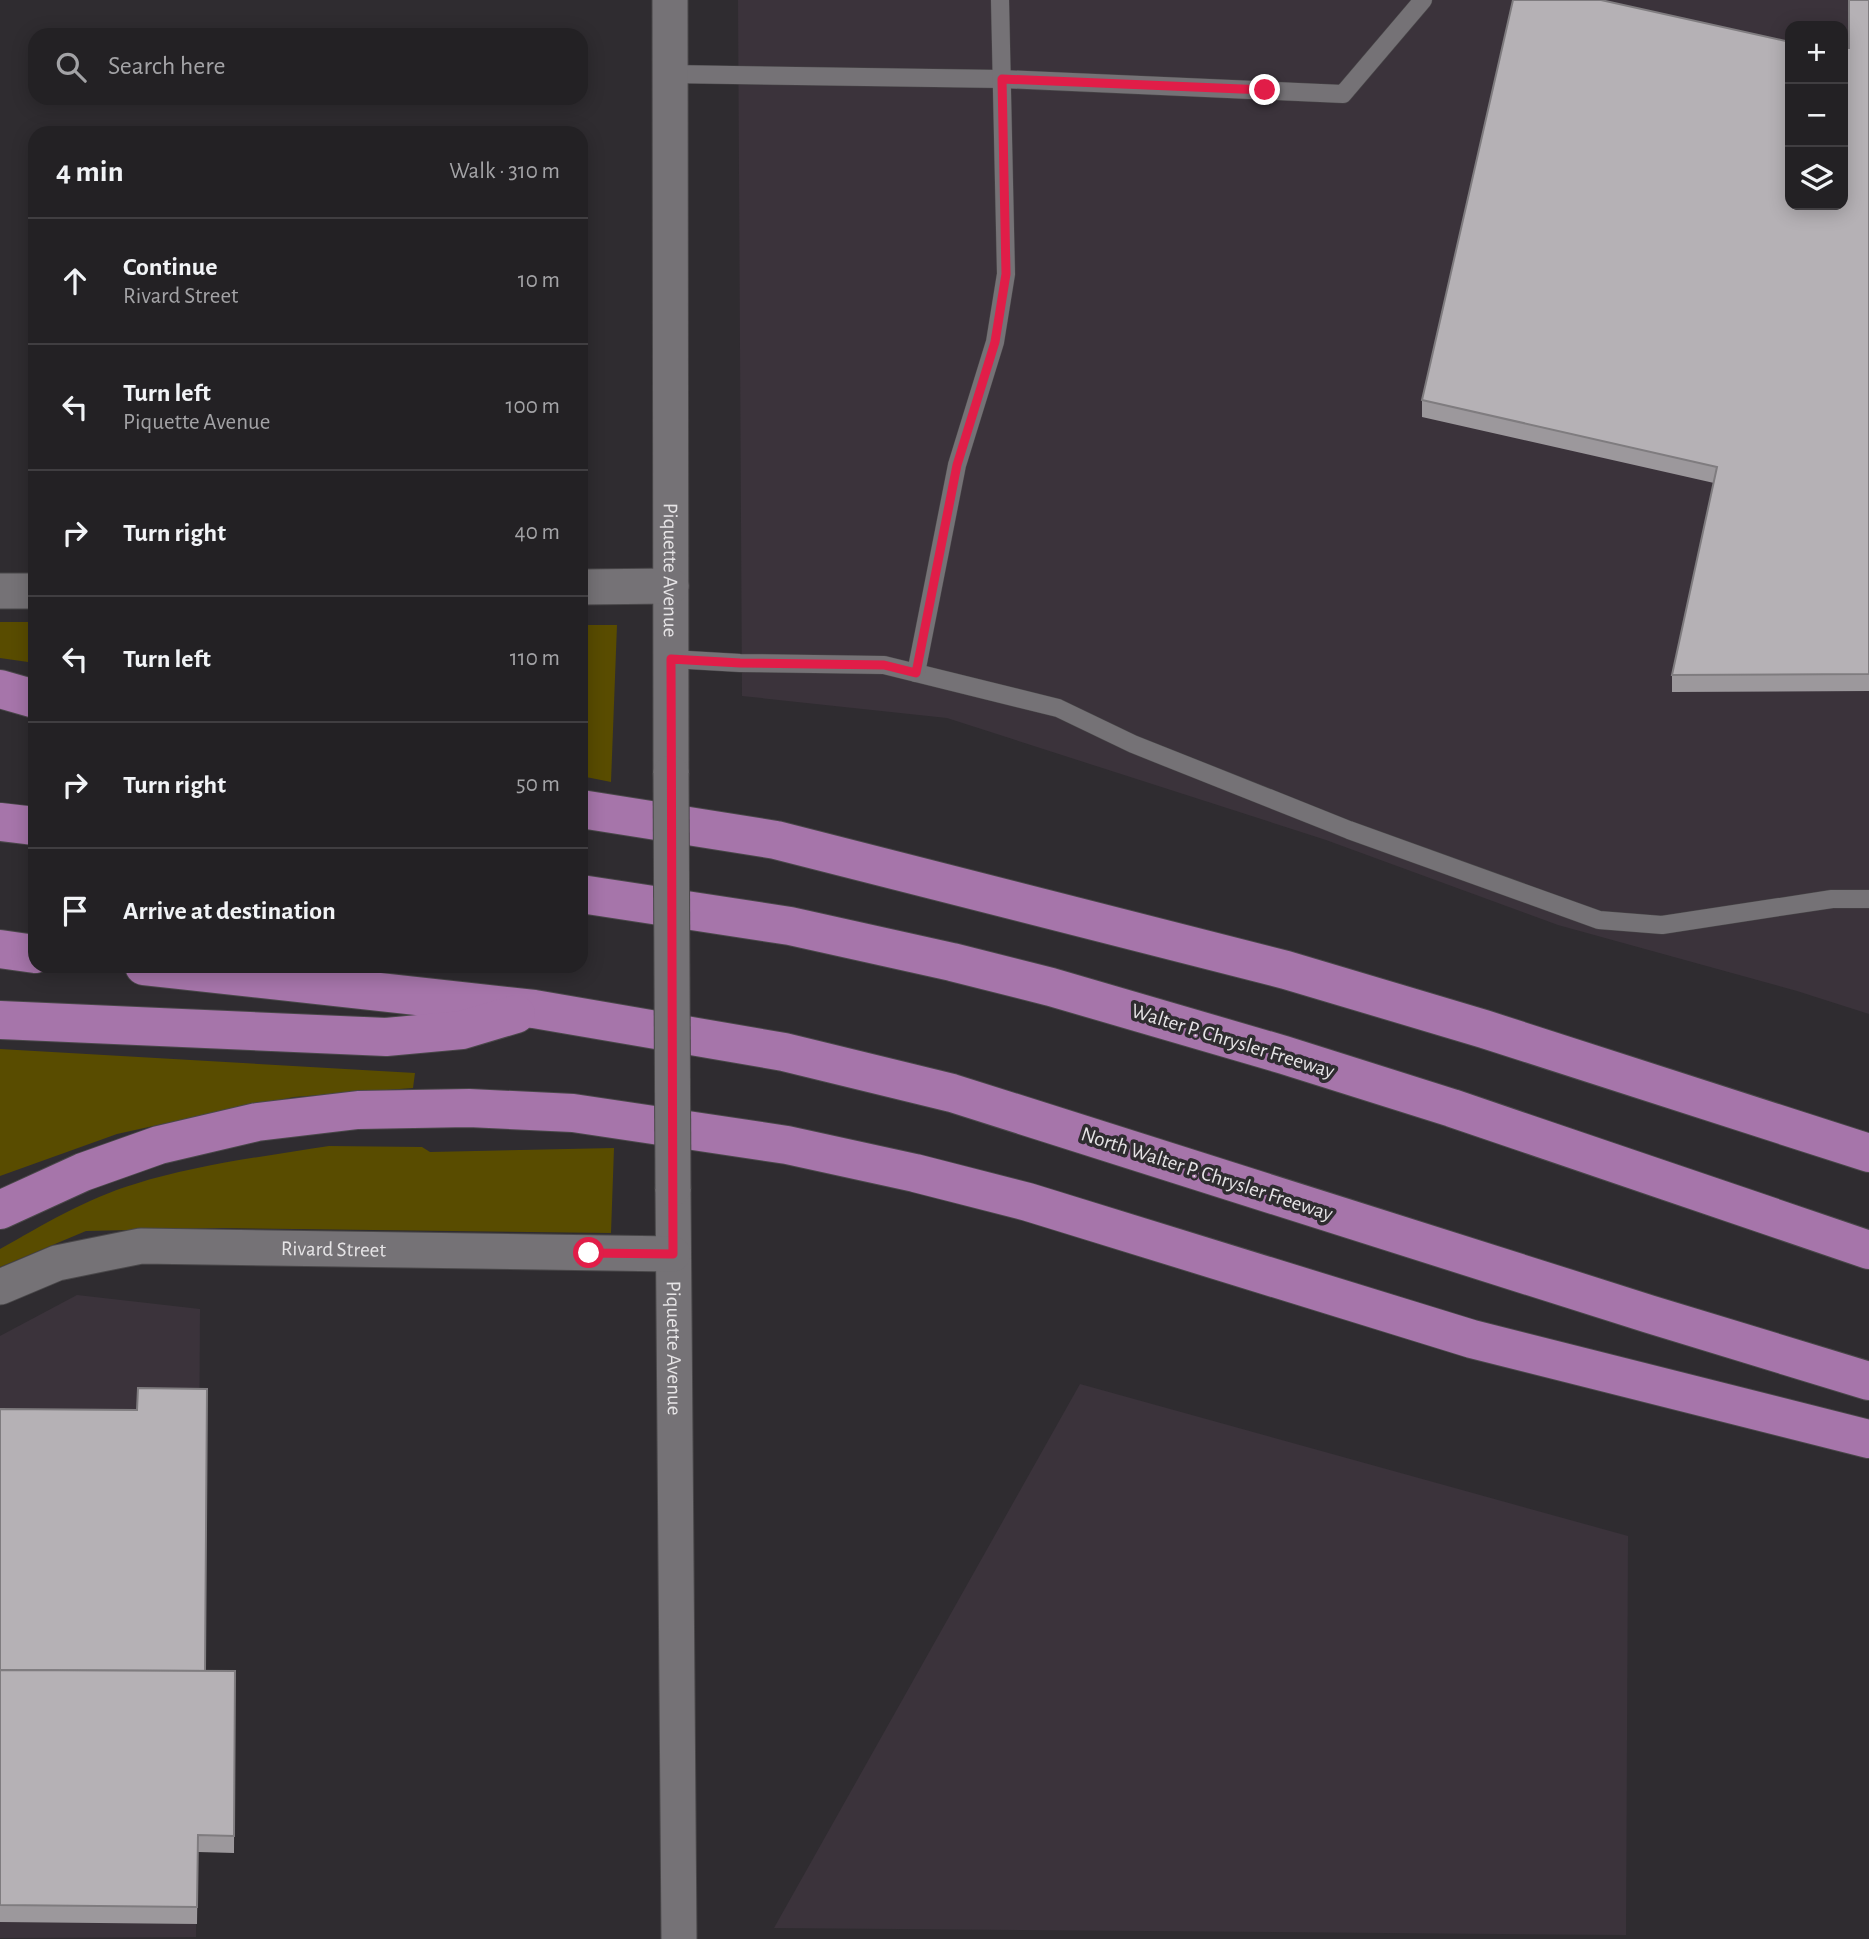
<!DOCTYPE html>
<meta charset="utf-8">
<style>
:root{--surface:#232124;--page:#2b292c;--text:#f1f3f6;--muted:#a3a3a6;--line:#403e41}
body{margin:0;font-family:"Alegreya Sans",sans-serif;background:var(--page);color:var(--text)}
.controls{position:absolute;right:21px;top:21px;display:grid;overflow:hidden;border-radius:14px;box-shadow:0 4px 18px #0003}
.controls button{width:63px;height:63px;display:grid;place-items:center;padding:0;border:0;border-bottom:2px solid var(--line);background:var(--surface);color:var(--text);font:35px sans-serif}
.stop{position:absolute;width:21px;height:21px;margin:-16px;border:5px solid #e11d48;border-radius:50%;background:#fff}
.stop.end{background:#e11d48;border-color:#fff;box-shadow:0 2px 7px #0008}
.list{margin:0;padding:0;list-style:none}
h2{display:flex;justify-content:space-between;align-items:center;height:91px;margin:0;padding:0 28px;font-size:30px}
h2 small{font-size:23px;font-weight:400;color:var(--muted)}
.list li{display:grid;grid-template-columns:46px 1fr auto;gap:21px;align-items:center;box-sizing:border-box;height:126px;padding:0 28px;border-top:2px solid var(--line)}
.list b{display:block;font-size:26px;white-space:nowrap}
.list p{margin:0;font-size:23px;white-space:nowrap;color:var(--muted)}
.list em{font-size:23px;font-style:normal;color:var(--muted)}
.icon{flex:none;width:38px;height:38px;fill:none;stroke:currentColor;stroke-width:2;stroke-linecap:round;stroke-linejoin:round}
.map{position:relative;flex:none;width:1869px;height:1939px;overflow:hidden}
.search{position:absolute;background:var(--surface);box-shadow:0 4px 18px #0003;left:28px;top:28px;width:560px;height:77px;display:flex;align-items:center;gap:18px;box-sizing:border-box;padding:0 24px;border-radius:21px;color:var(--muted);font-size:26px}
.panel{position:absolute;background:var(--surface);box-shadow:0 4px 18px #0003;left:28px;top:126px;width:560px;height:847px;border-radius:21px}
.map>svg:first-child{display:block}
.built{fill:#3b333b;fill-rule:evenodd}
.green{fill:#594c00}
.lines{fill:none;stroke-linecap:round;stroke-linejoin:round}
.lane-casing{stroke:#494749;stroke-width:19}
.street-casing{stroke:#494749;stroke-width:37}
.highway-casing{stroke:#494749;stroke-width:40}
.lane{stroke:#757276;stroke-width:18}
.street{stroke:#757276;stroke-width:35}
.highway{stroke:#a675aa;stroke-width:38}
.street-bridge-casing{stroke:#494749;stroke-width:37;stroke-linecap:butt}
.street-bridge{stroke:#757276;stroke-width:35}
.wall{fill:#9c989c}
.building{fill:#b5b1b5;stroke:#7f7c7f;stroke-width:2}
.route{stroke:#e11d48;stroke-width:9}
.labels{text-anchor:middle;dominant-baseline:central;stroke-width:7;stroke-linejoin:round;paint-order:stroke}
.street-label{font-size:21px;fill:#e6e4e6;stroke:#2f2c30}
</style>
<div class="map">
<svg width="1869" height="1939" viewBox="0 0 1869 1939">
<rect width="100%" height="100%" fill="#2f2c30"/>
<g class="built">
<path d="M738,0H1869V1014L1797,991L1558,925L1326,840L947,718L742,696ZM1790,26H1843V205H1790Z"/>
<polygon points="77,1295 200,1309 196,1937 0,1938 0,1336"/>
<polygon points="1080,1384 1628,1536 1626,1935 774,1928"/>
</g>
<g class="green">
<polygon points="0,622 35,622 35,663 0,658"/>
<polygon points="581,625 617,625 611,782 581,776"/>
<polygon points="0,1049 415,1073 413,1088 294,1097 194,1117 117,1134 0,1176"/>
<path d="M329,1146L422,1147L430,1152L614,1148L611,1233L222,1228L86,1231L0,1267V1249C43,1225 87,1198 135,1184C195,1165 266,1156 329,1146Z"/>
</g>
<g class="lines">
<defs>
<g id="lane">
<polyline points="670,74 1002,79 1343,94 1423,0"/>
<polyline points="671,659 740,663 884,665 1058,708 1133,744 1349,830 1599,920 1662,925 1832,899 1869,899"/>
<polyline points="916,673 957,465 995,342 1006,274 1000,0"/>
</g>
<g id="street">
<path id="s1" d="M670,0L671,773"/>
<polyline points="581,587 671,586"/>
<polyline points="0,591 35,591"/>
<path id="s2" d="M673,1189L679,1939"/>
<path id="s3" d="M0,1287L57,1263L141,1246L673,1254"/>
</g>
<g id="highway">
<polyline points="0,689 35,699"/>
<polyline points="581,809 776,840 1286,970 1484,1029 1869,1153"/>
<polyline points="0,822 35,826"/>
<polyline points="581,894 790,926 952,962 1051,987 1284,1055 1452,1108 1869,1250"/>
<polyline points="0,949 35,954"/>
<polyline points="144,966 534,1009 784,1052 952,1093 1649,1314 1869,1381"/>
<polyline points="0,1020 386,1037 462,1030 516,1014"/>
<polyline points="0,1210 83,1172 159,1145 257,1122 358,1110 469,1108 573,1113 787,1145 915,1173 1028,1202 1472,1339 1869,1439"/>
</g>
</defs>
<use href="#lane" class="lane-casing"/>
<use href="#street" class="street-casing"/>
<use href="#highway" class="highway-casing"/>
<use href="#lane" class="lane"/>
<use href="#street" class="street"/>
<use href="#highway" class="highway"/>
<defs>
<polyline id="street-bridge" points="671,773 673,1189"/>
</defs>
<use href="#street-bridge" class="street-bridge-casing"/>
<use href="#street-bridge" class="street-bridge"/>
</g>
<g class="wall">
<polygon points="1869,0 1869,691 1672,692 1672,675 1714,483 1422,417 1422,400 1790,205 1849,48"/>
<polygon points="0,1409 205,1671 235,1671 234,1853 198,1852 197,1924 0,1922"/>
</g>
<g class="building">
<polygon points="1513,0 1601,0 1790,42 1790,205 1843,205 1843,48 1849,48 1849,0 1869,0 1869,674 1672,675 1717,467 1422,400"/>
<polygon points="138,1388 207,1389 205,1671 0,1670 0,1409 137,1410"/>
<polygon points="0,1670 235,1671 234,1836 198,1835 197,1907 0,1905"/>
</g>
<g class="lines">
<polyline class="route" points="589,1253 673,1254 671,659 740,663 884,665 916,673 957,465 995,342 1006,274 1002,79 1265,90"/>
</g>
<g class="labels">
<g class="street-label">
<text stroke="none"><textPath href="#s1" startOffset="570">Piquette Avenue</textPath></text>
<text transform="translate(1233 1041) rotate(17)">Walter P. Chrysler Freeway</text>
<text transform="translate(1207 1174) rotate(18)">North Walter P. Chrysler Freeway</text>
<text stroke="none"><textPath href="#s3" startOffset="340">Rivard Street</textPath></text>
<text stroke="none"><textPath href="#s2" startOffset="159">Piquette Avenue</textPath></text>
</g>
</g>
</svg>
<div class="controls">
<button>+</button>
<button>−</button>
<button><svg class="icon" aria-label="layers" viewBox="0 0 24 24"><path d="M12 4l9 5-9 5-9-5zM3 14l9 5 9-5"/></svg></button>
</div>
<div class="stop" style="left:589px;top:1253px"></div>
<div class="stop end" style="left:1265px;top:90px"></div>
<div class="search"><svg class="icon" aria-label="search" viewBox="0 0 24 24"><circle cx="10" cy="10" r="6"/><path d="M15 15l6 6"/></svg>Search here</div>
<section class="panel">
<h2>4 min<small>Walk · 310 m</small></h2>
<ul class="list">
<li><svg class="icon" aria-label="ahead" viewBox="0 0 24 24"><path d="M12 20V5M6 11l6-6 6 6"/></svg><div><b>Continue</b><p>Rivard Street</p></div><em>10 m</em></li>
<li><svg class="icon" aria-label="left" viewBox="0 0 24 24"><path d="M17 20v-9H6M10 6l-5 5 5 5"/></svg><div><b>Turn left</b><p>Piquette Avenue</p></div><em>100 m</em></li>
<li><svg class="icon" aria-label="right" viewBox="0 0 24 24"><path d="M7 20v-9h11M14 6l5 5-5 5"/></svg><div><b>Turn right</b></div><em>40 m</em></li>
<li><svg class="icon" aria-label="left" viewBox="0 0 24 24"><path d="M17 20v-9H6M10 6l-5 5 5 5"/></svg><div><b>Turn left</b></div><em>110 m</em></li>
<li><svg class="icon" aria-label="right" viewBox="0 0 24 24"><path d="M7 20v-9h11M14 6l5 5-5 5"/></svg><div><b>Turn right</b></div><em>50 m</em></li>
<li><svg class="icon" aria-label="arrive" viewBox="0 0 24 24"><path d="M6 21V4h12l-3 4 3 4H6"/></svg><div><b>Arrive at destination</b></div></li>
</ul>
</section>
</div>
